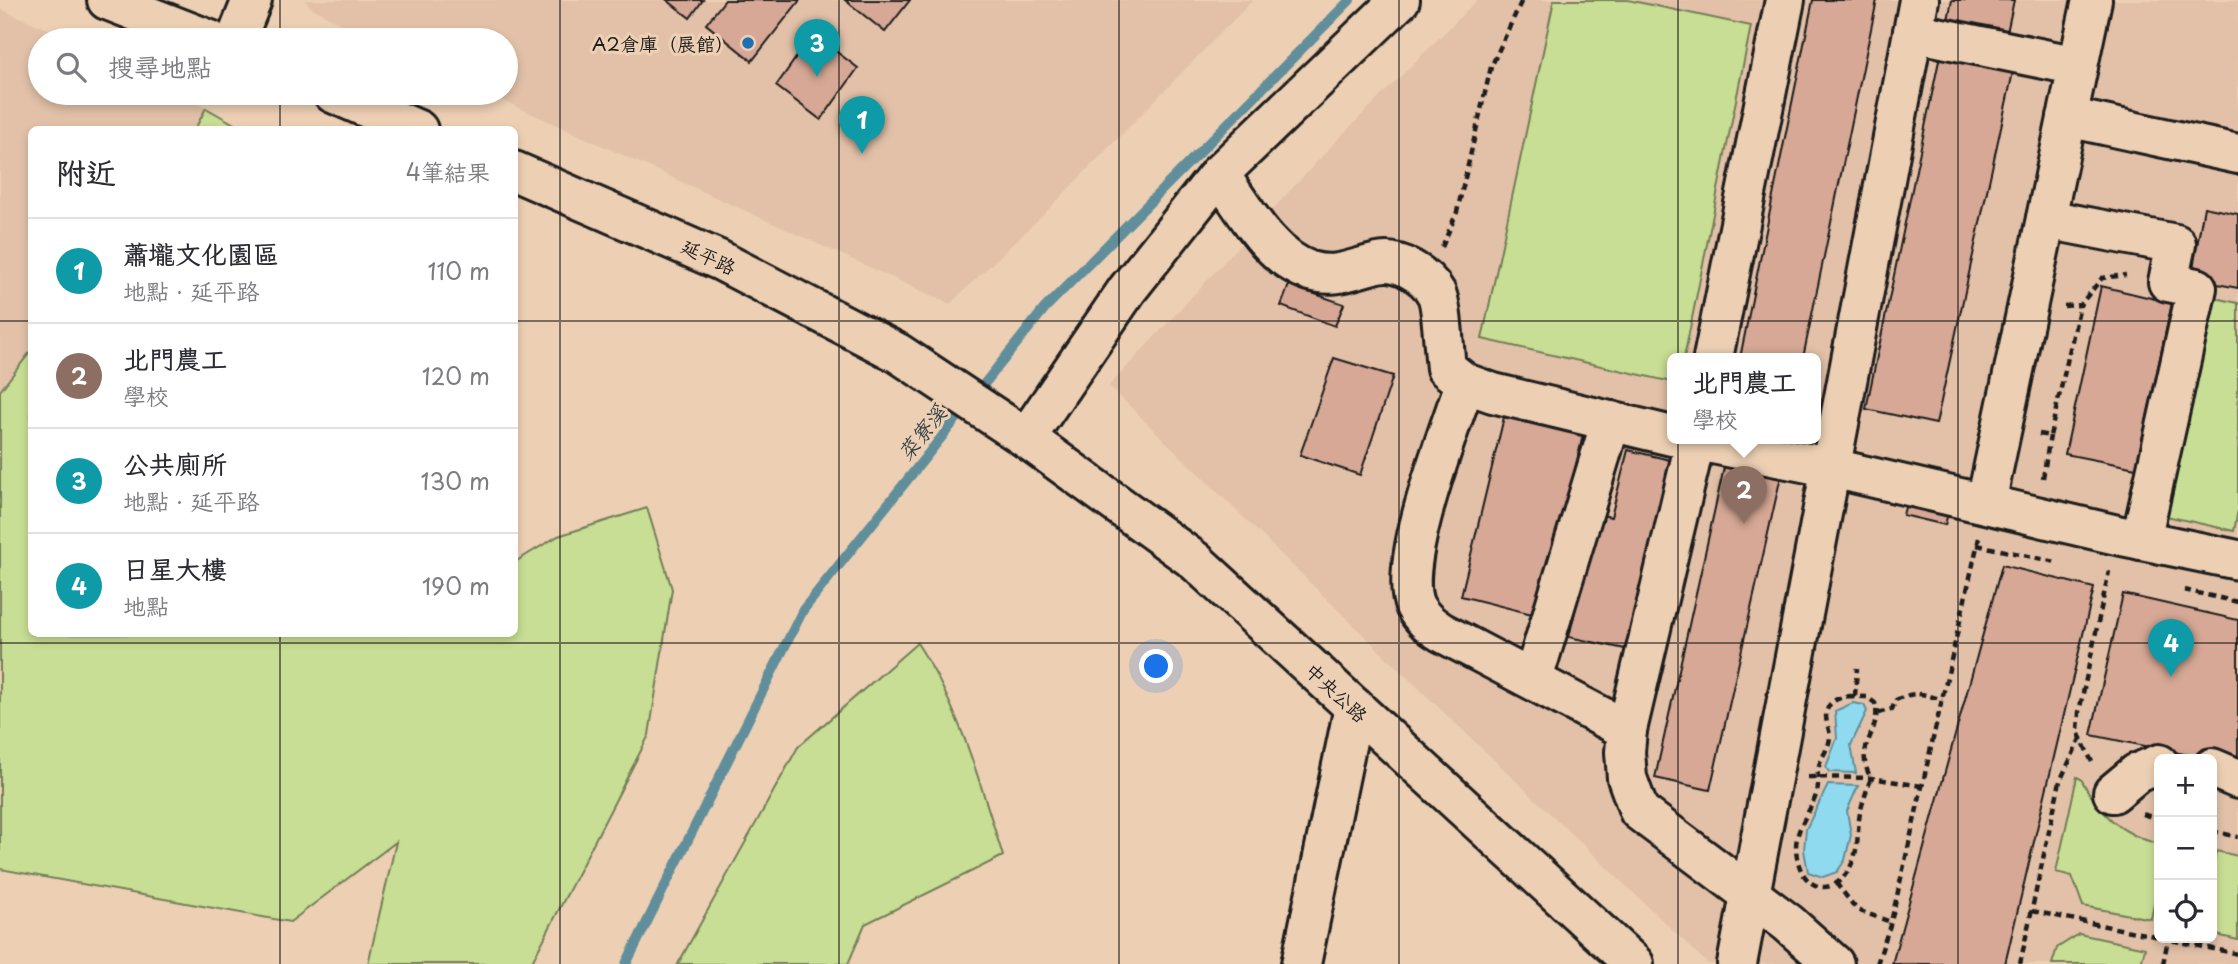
<!DOCTYPE html>
<html lang="zh-TW">
<meta charset="utf-8">
<style>
:root{--surface:#fff;--page:#f7f7f7;--text:#2b2b33;--muted:#7c7c81;--line:#e1e1e2;--accent:#1f6fb2}
body{margin:0;font-family:"Playpen Sans","LXGW WenKai TC",sans-serif;background:var(--page);color:var(--text)}
.controls{position:absolute;right:21px;bottom:21px;display:grid;overflow:hidden;border-radius:10px;box-shadow:0 4px 10px #0003}
.controls button{width:63px;height:63px;display:grid;place-items:center;padding:0;border:0;border-bottom:2px solid var(--line);background:var(--surface);color:var(--text);font:35px sans-serif}
.you{position:absolute;left:1157px;top:667px;width:24px;height:24px;margin:-18px;border:5px solid #fff;border-radius:50%;background:#1a73e8;box-shadow:0 0 0 10px #1a73e833}
.badge{display:grid;place-items:center;width:46px;height:46px;border-radius:50%;background:var(--accent);color:#fff;font-size:23px;font-weight:700}
.pin{position:absolute;translate:-50% -58px;filter:drop-shadow(0 2px 4px #0008)}
.pin::after{content:'';position:absolute;top:37px;width:24px;height:21px;background:inherit;clip-path:polygon(0 0,100% 0,50% 100%)}
.popup{position:absolute;left:1667px;top:353px;width:154px;height:91px;box-sizing:border-box;display:grid;place-content:center;border-radius:10px;background:var(--surface);filter:drop-shadow(0 2px 5px #0005);font-size:23px;white-space:nowrap;color:var(--muted)}
.popup b{font-size:26px;color:var(--text)}
.popup::after{content:'';position:absolute;left:50%;top:100%;margin-left:-14px;border:14px solid transparent;border-top-color:var(--surface)}
.list{margin:0;padding:0;list-style:none}
h2{display:flex;justify-content:space-between;align-items:center;height:91px;margin:0;padding:0 28px;font-size:30px}
h2 small{font-size:23px;font-weight:400;color:var(--muted)}
.list li{display:grid;grid-template-columns:46px 1fr auto;gap:21px;align-items:center;box-sizing:border-box;height:105px;padding:0 28px;border-top:2px solid var(--line)}
.list b{display:block;font-size:26px;white-space:nowrap}
.list p{margin:0;font-size:23px;white-space:nowrap;color:var(--muted)}
.list em{font-size:23px;font-style:normal;color:var(--muted)}
.icon{flex:none;width:38px;height:38px;fill:none;stroke:currentColor;stroke-width:2;stroke-linecap:round;stroke-linejoin:round}
.map{position:relative;flex:none;width:2238px;height:964px;overflow:hidden}
.search{position:absolute;background:var(--surface);box-shadow:0 4px 10px #0003;left:28px;top:28px;width:490px;height:77px;display:flex;align-items:center;gap:18px;box-sizing:border-box;padding:0 24px;border-radius:38px;color:var(--muted);font-size:26px}
.panel{position:absolute;background:var(--surface);box-shadow:0 4px 10px #0003;left:28px;top:126px;width:490px;height:511px;border-radius:10px}
.map>svg:first-child{display:block}
.built{fill:#e2c1a8;fill-rule:evenodd}
.green{fill:#c8de94;stroke:#727d58;stroke-width:2}
.water{fill:#8fdaef;stroke:#618e9b;stroke-width:2}
.lines{fill:none;stroke-linecap:round;stroke-linejoin:round}
.stream{stroke:#618e9b;stroke-width:10}
.building{fill:#d6a895;stroke:#1c1c1c;stroke-width:2}
.minor-casing{stroke:#1c1c1c;stroke-width:44}
.major-casing{stroke:#1c1c1c;stroke-width:44}
.path{stroke:#1c1c1c;stroke-width:4.5;stroke-dasharray:7 5;stroke-linecap:butt}
.minor{stroke:#edd0b4;stroke-width:38}
.major{stroke:#edd0b4;stroke-width:38}
.grid{fill:none;stroke:#1c1c1c;stroke-width:2;stroke-opacity:0.55}
.poi-dot{fill:#1f6fb2;stroke:#edd0b4;stroke-width:2.5}
.labels{text-anchor:middle;dominant-baseline:central;stroke-width:6;stroke-linejoin:round;paint-order:stroke}
.poi-label{font-size:19px;fill:#1c1c1c;stroke:#edd0b4;text-anchor:end}
.street-label{font-size:19px;fill:#1c1c1c;stroke:#edd0b4}
.water-label{font-size:21px;font-style:italic;fill:#334246;stroke:#edd0b4}
</style>
<div class="map">
<svg width="2238" height="964" viewBox="0 0 2238 964">
<rect width="100%" height="100%" fill="#edd0b4"/>
<filter id="ink" filterUnits="userSpaceOnUse"><feTurbulence type="fractalNoise" baseFrequency=".0143" numOctaves="2"/><feDisplacementMap in="SourceGraphic" scale="14" xChannelSelector="R" yChannelSelector="G"/><feConvolveMatrix kernelMatrix="1 2 1 2 8 2 1 2 1" color-interpolation-filters="sRGB"/></filter>
<g filter="url(#ink)">
<g class="built">
<polygon points="305,0 1253,0 1043,215 950,304 486,93 506,93 506,40 371,40 310,7"/>
<path d="M1477,0H2238V964H1708L1392,663L1109,386L1337,140ZM1672,358H1816V438H1672ZM2159,759H2212V938H2159Z"/>
<polygon points="0,9 74,40 40,40 40,93 177,93 206,108 195,129 32,130 31,351 0,391"/>
</g>
<g class="green">
<polygon points="1554,0 1628,0 1751,26 1684,358 1672,358 1672,382 1482,339"/>
<polygon points="206,108 243,129 195,129"/>
<polygon points="2206,296 2238,303 2238,510 2234,531 2157,514"/>
<polygon points="31,351 32,634 514,634 515,562 558,536 647,508 672,589 649,735 531,964 368,964 396,842 290,922 0,869 0,391"/>
<path d="M917,643C960,708 980,783 1003,856L865,924L848,964H678L798,747Z"/>
<path d="M2077,777L2081,779C2099,813 2121,835 2159,844V878L2151,919L2083,906L2072,876L2056,872Z"/>
<polygon points="2216,851 2238,856 2238,940 2212,934 2212,873"/>
<polygon points="2079,934 2145,948 2141,964 2052,964 2057,948"/>
</g>
<g class="water">
<polygon points="1853,703 1864,705 1867,711 1851,745 1856,773 1829,772 1826,767 1837,738 1835,711"/>
<polygon points="1828,785 1858,786 1847,811 1851,835 1845,860 1837,872 1823,877 1808,872 1804,850 1806,829"/>
</g>
<g class="lines">
<polyline class="stream" points="626,964 803,610 1045,308 1350,0"/>
</g>
<g class="building">
<polygon points="667,0 703,0 690,18"/>
<polygon points="725,0 800,0 752,61 706,24"/>
<polygon points="845,0 910,0 885,32"/>
<polygon points="1813,0 1877,0 1803,358 1740,358"/>
<polygon points="1952,0 2014,0 2005,42 1946,30"/>
<polygon points="813,34 858,68 821,120 776,86"/>
<polygon points="1942,46 2015,63 1936,424 1866,409"/>
<polygon points="2204,207 2238,214 2238,288 2191,279"/>
<polygon points="1289,285 1344,304 1335,326 1281,306"/>
<polygon points="2101,286 2172,303 2136,468 2065,454"/>
<polygon points="1334,358 1393,376 1360,475 1300,455"/>
<polygon points="1505,413 1584,431 1540,616 1461,596"/>
<polygon points="1628,450 1670,460 1625,649 1569,637 1598,514 1611,517"/>
<polygon points="1725,463 1781,476 1710,790 1655,778"/>
<polygon points="1909,492 1951,501 1945,525 1903,515"/>
<polygon points="2002,565 2094,588 2005,964 1892,964"/>
<polygon points="2123,594 2238,620 2238,765 2091,735"/>
</g>
<g class="lines">
<defs>
<g id="minor">
<polyline points="1913,32 2078,66"/>
<polyline points="236,40 252,0"/>
<polyline points="2067,117 2238,154"/>
<path d="M1219,174C1243,206 1269,258 1310,271C1336,279 1354,268 1378,263C1398,258 1426,275 1436,293C1442,304 1444,353 1446,368L1465,383L1493,393L1672,436"/>
<polyline points="2046,219 2176,244 2168,282 2197,288 2141,540"/>
<polyline points="1713,358 1785,0"/>
<path d="M1465,383C1450,429 1396,564 1415,606C1421,618 1430,625 1441,632L1627,730"/>
<polyline points="1026,438 1127,290 1219,174 1400,0"/>
<polyline points="1683,438 1828,467 2117,535 2238,560"/>
<polyline points="1696,438 1627,730 1625,752 1627,778 1639,811 1788,923 1834,964"/>
<polyline points="1986,503 2092,0"/>
<polyline points="1533,679 1611,421"/>
<polyline points="2212,768 2238,779"/>
<polyline points="2113,793 2137,773 2159,764"/>
<polyline points="1301,964 1354,707"/>
<polyline points="1737,964 1919,0"/>
</g>
<g id="major">
<polyline points="107,0 210,40"/>
<polyline points="333,93 418,130"/>
<polyline points="514,171 719,260 898,353 1026,438 1194,560 1634,964"/>
</g>
</defs>
<use href="#minor" class="minor-casing"/>
<use href="#major" class="major-casing"/>
<g class="path">
<polyline points="1442,247 1457,212 1491,67 1522,0"/>
<polyline points="2064,306 2080,305 2102,278 2126,275"/>
<polyline points="2039,434 2050,436 2080,305"/>
<polyline points="2043,478 2050,436"/>
<polyline points="1977,545 2056,562"/>
<polyline points="2184,590 2238,602"/>
<path d="M1848,696L1867,697L1875,703C1883,732 1852,746 1871,778C1867,789 1863,801 1860,813C1857,829 1859,845 1853,861C1836,903 1797,891 1796,847C1796,826 1812,810 1817,792C1819,785 1817,778 1818,771C1819,758 1830,749 1830,736C1829,727 1824,719 1827,710C1830,700 1839,698 1848,696Z"/>
<polyline points="1855,696 1857,668"/>
<path d="M1878,713L1892,709L1896,700C1914,691 1923,693 1942,700"/>
<polyline points="2092,762 2078,732 2079,712 2109,571"/>
<polyline points="1808,777 1871,778 1922,786"/>
<polyline points="2143,814 2159,820"/>
<polyline points="2212,831 2238,837"/>
<polyline points="1836,883 1857,910 1891,922"/>
<polyline points="2032,911 2159,937"/>
<polyline points="2161,938 2238,954"/>
<polyline points="1877,964 1891,922 1979,538"/>
<polyline points="2020,964 2060,781 2080,739"/>
<polyline points="2163,964 2168,939"/>
</g>
<use href="#minor" class="minor"/>
<use href="#major" class="major"/>
</g>
</g>
<path class="grid" d="M280,0V40M560,0V964M839,0V964M1119,0V964M1399,0V964M1678,0V964M1958,0V964M280,93V130M0,321H32M514,321H2238M280,634V964M0,643H2238"/>
<circle class="poi-dot" cx="748" cy="43" r="7"/>
<g class="labels">
<g class="poi-label">
<text x="734" y="43">A2倉庫（展館）</text>
</g>
<g class="street-label">
<text transform="translate(709 256) rotate(25)">延平路</text>
<text transform="translate(1337 692) rotate(43)">中央公路</text>
</g>
<g class="water-label">
<text transform="translate(921 432) rotate(-51)">菜寮溪</text>
</g>
</g>
</svg>
<div class="controls">
<button>+</button>
<button>−</button>
<button><svg class="icon" aria-label="locate" viewBox="0 0 24 24"><circle cx="12" cy="12" r="6"/><path d="M12 2v4M12 18v4M2 12h4M18 12h4"/></svg></button>
</div>
<div class="you"></div>
<div class="pin badge" style="left:862px;top:154px;background:#0f9aa8">1</div>
<div class="pin badge" style="left:1744px;top:524px;background:#8d6e63">2</div>
<div class="popup"><b>北門農工</b>學校</div>
<div class="pin badge" style="left:817px;top:77px;background:#0f9aa8">3</div>
<div class="pin badge" style="left:2171px;top:677px;background:#0f9aa8">4</div>
<div class="search"><svg class="icon" aria-label="search" viewBox="0 0 24 24"><circle cx="10" cy="10" r="6"/><path d="M15 15l6 6"/></svg>搜尋地點</div>
<section class="panel">
<h2>附近<small>4筆結果</small></h2>
<ul class="list">
<li><span class="badge" style="background:#0f9aa8">1</span><div><b>蕭壠文化園區</b><p>地點 · 延平路</p></div><em>110 m</em></li>
<li><span class="badge" style="background:#8d6e63">2</span><div><b>北門農工</b><p>學校</p></div><em>120 m</em></li>
<li><span class="badge" style="background:#0f9aa8">3</span><div><b>公共廁所</b><p>地點 · 延平路</p></div><em>130 m</em></li>
<li><span class="badge" style="background:#0f9aa8">4</span><div><b>日星大樓</b><p>地點</p></div><em>190 m</em></li>
</ul>
</section>
</div>
